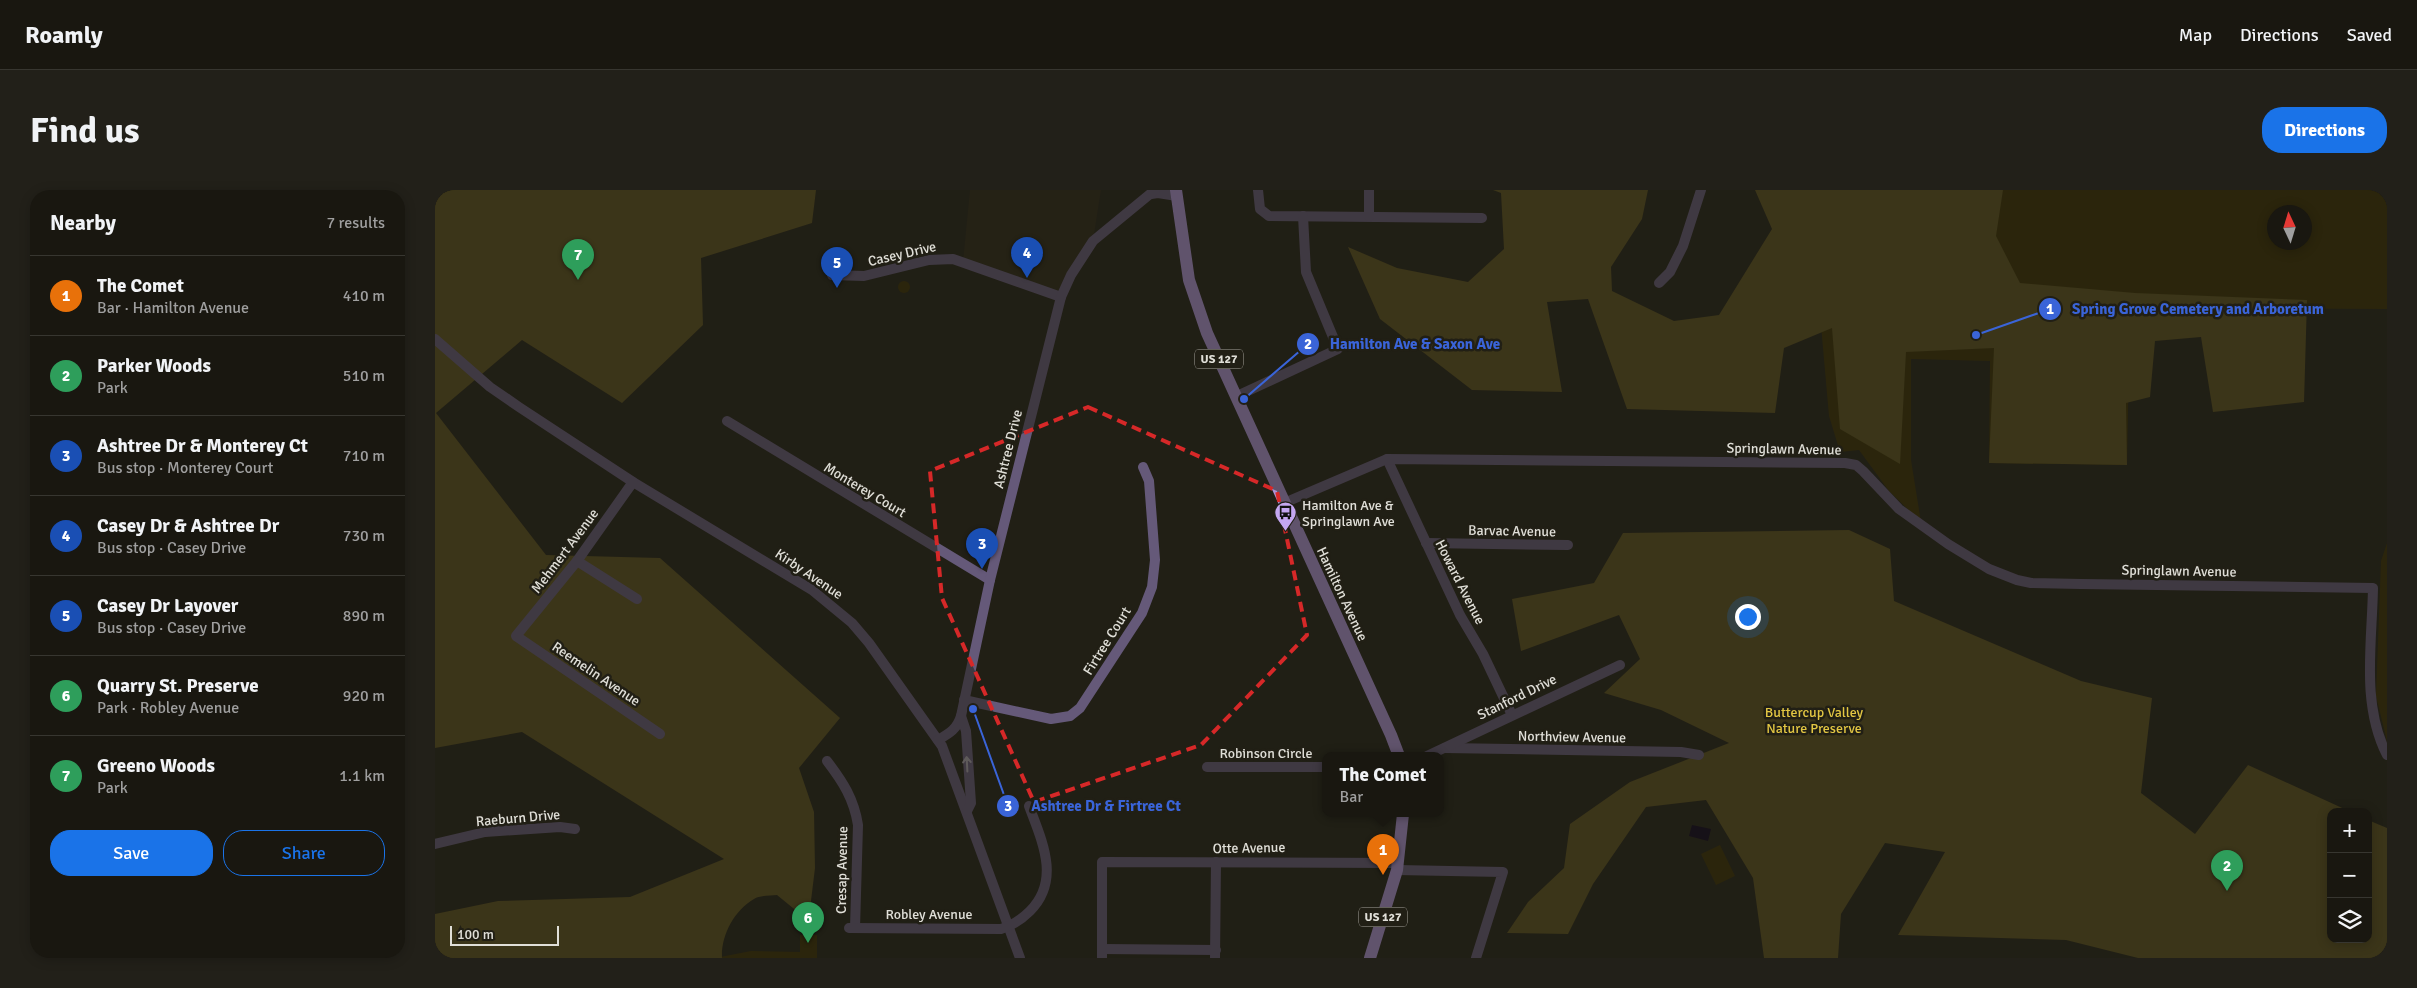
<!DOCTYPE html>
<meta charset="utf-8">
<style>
:root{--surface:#191710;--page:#222019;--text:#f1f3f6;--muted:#9f9f9f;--line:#373630;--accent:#1a73e8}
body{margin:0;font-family:Signika,sans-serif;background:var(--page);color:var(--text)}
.controls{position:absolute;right:15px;bottom:15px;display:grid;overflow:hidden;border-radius:10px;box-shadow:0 2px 12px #0003}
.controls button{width:45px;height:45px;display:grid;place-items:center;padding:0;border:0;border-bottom:1px solid var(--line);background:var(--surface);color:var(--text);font:25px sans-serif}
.compass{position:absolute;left:1832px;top:15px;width:45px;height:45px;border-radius:50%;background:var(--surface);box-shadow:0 2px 12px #0003;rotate:356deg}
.scale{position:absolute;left:15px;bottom:12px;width:109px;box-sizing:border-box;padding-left:5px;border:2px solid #e0dfd8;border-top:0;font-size:14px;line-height:18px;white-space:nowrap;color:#e0dfd8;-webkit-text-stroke:4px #211f15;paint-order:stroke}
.you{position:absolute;left:1312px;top:426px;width:18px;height:18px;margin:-12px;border:4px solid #fff;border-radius:50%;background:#1a73e8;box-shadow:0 0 0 8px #1a73e833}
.badge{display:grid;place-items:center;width:32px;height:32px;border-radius:50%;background:var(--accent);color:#fff;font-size:16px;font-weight:700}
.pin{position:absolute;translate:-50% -41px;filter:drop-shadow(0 1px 2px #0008)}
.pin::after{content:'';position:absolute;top:26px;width:18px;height:15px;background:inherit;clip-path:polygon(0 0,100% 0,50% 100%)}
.popup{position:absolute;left:887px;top:562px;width:122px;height:65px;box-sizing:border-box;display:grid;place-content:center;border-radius:10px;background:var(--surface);filter:drop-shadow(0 1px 4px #0005);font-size:16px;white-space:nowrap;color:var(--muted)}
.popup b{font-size:19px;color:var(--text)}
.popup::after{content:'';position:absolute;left:50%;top:100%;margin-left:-10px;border:10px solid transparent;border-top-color:var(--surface)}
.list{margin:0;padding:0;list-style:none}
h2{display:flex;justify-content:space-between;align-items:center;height:65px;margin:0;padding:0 20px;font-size:21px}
h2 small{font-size:16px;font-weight:400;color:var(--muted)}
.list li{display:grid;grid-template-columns:32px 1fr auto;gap:15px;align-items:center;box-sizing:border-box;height:80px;padding:0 20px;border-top:1px solid var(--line)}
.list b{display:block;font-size:19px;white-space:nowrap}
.list p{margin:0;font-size:16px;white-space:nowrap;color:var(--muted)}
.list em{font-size:16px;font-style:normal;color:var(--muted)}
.actions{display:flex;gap:10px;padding:15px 20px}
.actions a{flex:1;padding:11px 0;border:1px solid var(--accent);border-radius:20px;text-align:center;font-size:18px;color:var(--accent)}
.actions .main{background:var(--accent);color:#fff}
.icon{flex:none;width:28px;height:28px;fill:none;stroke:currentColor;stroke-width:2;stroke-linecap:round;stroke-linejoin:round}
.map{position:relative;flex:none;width:1952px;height:768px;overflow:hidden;border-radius:20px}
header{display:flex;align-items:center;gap:30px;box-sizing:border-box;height:70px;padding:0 25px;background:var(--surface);border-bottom:1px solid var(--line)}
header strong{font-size:24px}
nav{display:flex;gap:28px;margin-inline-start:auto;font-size:18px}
.intro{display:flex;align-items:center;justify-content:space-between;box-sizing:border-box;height:120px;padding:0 30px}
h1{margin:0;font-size:35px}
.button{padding:12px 22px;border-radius:20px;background:var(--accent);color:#fff;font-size:18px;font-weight:700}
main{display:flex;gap:30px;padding:0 30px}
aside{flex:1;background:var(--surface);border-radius:20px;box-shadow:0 2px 12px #0003}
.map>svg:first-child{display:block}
.built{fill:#2a2616}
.green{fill:#382e02;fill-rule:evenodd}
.forest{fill:#5b501d}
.water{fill:#0b001b}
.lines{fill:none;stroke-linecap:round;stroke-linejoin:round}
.minor{stroke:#655979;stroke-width:10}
.major{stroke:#ad93d6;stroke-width:12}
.oneway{stroke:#a9a3ad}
.marked{fill:none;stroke:#d62828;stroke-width:4;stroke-dasharray:10 6;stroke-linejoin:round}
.labels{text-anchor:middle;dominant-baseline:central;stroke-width:5;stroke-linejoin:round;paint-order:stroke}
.shield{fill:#211f15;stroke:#a7a59e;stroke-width:1}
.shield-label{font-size:12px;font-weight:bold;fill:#e0dfd8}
.street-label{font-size:14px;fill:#e0dfd8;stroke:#211f15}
.poi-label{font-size:14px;fill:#e0dfd8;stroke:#211f15;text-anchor:start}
.park-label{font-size:14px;fill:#e2c643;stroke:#211f15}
.leader{fill:none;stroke:#3a64d8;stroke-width:2}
.callout-dot{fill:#3a64d8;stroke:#211f15;stroke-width:2}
.mark-label{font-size:15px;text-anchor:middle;font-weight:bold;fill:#fff}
.callout-label{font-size:15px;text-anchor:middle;font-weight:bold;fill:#3a64d8;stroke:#211f15;stroke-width:5;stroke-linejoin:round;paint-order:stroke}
</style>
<header>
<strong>Roamly</strong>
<nav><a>Map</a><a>Directions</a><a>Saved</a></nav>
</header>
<div class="intro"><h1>Find us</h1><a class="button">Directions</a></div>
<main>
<aside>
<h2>Nearby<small>7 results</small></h2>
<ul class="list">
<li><span class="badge" style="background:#e8710a">1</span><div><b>The Comet</b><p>Bar · Hamilton Avenue</p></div><em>410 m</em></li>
<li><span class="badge" style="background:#2e9e5b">2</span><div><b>Parker Woods</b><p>Park</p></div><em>510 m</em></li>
<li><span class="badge" style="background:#1a4fb4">3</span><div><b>Ashtree Dr &amp; Monterey Ct</b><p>Bus stop · Monterey Court</p></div><em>710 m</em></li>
<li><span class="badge" style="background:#1a4fb4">4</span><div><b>Casey Dr &amp; Ashtree Dr</b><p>Bus stop · Casey Drive</p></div><em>730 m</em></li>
<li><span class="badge" style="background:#1a4fb4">5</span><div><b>Casey Dr Layover</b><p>Bus stop · Casey Drive</p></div><em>890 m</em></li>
<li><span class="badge" style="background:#2e9e5b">6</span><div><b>Quarry St. Preserve</b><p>Park · Robley Avenue</p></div><em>920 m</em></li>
<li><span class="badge" style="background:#2e9e5b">7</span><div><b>Greeno Woods</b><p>Park</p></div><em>1.1 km</em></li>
</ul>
<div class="actions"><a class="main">Save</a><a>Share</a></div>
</aside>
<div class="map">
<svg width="1952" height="768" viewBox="0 0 1952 768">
<rect width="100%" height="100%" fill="#211f15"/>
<polygon class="built" points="535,0 666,0 658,51 626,107 528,71"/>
<g class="green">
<path d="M1393,0H1952V119L1695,118L1692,275L1554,273L1555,171L1476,169V270L1486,332L1454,301L1424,260L1405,262L1394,226L1381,79ZM1840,22H1870V52H1840Z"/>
<circle cx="469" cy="97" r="6"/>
<polygon points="1952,353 1952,551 1941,506 1946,371"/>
<polygon points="1285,655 1300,686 1281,695 1266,664"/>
<polygon points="365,745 382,745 382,768 280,768 316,761 365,762"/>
</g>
<g class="forest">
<path d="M0,0H381L377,33L266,68L268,135L187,213L87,150L1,223L111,365L225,368L405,528L364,578L379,622L380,678L375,719L364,723L342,705C336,706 325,705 319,709C299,721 286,745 287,768H0V724L63,711L195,707L289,669L87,542L0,558Z"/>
<polygon points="1058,0 1213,0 1207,29 1176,77 1177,101 1239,131 1284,125 1337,39 1320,0 1568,0 1561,46 1585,93 1700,103 1872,110 1869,212 1778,222 1766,147 1720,151 1715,207 1691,213 1692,275 1554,273 1559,158 1471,162 1465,274 1405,239 1397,138 1349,158 1340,223 1192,219 1153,109 1112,112 1127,202 1037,200 945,129 913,57 962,78 1033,92 1069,59 1066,3"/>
<polygon points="1414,340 1455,359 1459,411 1646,491 1717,508 1706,603 1760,644 1813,575 1916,622 1896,622 1896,749 1933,749 1933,630 1952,638 1952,768 1703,768 1631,750 1463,745 1510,662 1450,653 1406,724 1403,768 1329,768 1318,688 1271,610 1211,617 1158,694 1133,744 1072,743 1093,712 1129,678 1135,634 1195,592 1294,553 1226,520 1169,503 1205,469 1184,425 1086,461 1077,409 1159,393 1188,343"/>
</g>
<polygon class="water" points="1257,635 1276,639 1273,651 1254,646"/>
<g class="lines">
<g class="minor">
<polyline points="823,0 825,19 834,26 1047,28"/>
<polyline points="716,4 723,3 742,6"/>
<polyline points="934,26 934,0"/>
<polyline points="397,85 429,86 494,70 518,69 626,107"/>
<polyline points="1224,93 1235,82 1248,56 1266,0"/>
<polyline points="0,149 55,197 84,217 198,292 377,400 417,433 434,453 507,556 585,768"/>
<polyline points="802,206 903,159 871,82 868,26"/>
<polyline points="292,231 555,390"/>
<polyline points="952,269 1025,425 1048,464 1077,525"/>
<polyline points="198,292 142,371 81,446 225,544"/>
<path d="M849,313L952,269L1410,273L1421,275L1428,281L1464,319L1513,354L1554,379L1582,390L1596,393L1646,394L1938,398C1937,454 1926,514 1952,565"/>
<polyline points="991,353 1133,355"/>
<polyline points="142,371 202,409"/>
<polyline points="529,510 616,529 635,526 645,518 707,423 717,397 720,370 714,291 708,277"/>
<polyline points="526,526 531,541 536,613 532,621"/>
<path d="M503,550C515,543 522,539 526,526L555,390L626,107L636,85L658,51L720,0"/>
<polyline points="1010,558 1246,562 1264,565"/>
<polyline points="992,566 1185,475"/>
<path d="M392,571C408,592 419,609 423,635L420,738"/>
<polyline points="772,577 890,577"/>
<polyline points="0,654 50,642 125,637 140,639"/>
<polyline points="962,680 1068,682 1041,768"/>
<path d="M414,738L566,739C576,736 587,729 595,721C626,690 607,651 594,616"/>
<polyline points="667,759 781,760"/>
<polyline points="667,768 667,672 962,673"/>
<polyline points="780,768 781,672"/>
</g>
<g class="major">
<polyline points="741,0 754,90 772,143 956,545 964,566"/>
<polyline points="935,768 962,680 968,624"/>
</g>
</g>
<defs><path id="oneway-shaft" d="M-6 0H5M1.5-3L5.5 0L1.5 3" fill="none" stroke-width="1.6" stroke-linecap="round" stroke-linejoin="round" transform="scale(1.25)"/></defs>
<use class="oneway" href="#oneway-shaft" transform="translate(532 574) rotate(-93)"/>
<path d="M0 0H1952V768H0ZM653,217L842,301L872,445L766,555L599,612L507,408L495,281Z" fill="#211f15" fill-opacity=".55" fill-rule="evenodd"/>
<path class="marked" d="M653,217L842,301L872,445L766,555L599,612L507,408L495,281Z"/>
<defs>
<symbol id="bus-pin" viewBox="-11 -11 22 30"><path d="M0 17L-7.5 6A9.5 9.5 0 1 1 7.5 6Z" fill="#c4a7f1" stroke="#211f15"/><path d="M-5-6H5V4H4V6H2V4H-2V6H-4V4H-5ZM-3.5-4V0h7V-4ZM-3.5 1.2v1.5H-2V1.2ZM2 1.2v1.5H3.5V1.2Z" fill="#111"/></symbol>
</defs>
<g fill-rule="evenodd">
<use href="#bus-pin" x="838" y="310" width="25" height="34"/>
</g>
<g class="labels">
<g class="shield">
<rect x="760" y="159.5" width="48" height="19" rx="4"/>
<rect x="924" y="717.5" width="48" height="19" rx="4"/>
</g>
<g class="shield-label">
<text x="784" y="169">US 127</text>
<text x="948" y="727">US 127</text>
</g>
<g class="street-label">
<text transform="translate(467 64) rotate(-13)">Casey Drive</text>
<text transform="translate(573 259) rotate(-76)">Ashtree Drive</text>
<text transform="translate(1349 259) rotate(1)">Springlawn Avenue</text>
<text transform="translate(430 300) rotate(31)">Monterey Court</text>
<text transform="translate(1077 341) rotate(1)">Barvac Avenue</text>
<text transform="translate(130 361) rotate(-53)">Mehmert Avenue</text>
<text transform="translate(1744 381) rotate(1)">Springlawn Avenue</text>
<text transform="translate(374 384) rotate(34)">Kirby Avenue</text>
<text transform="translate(1025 392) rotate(63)">Howard Avenue</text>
<text transform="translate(907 404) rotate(65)">Hamilton Avenue</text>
<text transform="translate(672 451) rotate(-58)">Firtree Court</text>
<text transform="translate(161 484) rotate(34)">Reemelin Avenue</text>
<text transform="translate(1082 507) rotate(-26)">Stanford Drive</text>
<text transform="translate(1137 547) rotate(1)">Northview Avenue</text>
<text x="831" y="563">Robinson Circle</text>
<text transform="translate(83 628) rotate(-5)">Raeburn Drive</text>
<text transform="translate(814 658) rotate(-1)">Otte Avenue</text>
<text transform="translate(407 680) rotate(-89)">Cresap Avenue</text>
<text x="494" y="724">Robley Avenue</text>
</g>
<g class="poi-label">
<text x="867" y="315">Hamilton Ave &amp;<tspan x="867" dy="16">Springlawn Ave</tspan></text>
</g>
<g class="park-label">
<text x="1379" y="522">Buttercup Valley<tspan x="1379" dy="16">Nature Preserve</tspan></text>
</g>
</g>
<path class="leader" d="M1541 145L1615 119M809 209L873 154M538 519L573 616"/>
<g class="callout-dot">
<circle cx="1541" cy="145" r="5"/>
<circle cx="809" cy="209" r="5"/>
<circle cx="538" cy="519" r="5"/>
<circle cx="1615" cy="119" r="12"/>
<circle cx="873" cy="154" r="12"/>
<circle cx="573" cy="616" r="12"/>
</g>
<g class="mark-label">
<text x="1615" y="124">1</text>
<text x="873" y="159">2</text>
<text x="573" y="621">3</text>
</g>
<g class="callout-label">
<text x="1763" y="124">Spring Grove Cemetery and Arboretum</text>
<text x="980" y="159">Hamilton Ave &amp; Saxon Ave</text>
<text x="671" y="621">Ashtree Dr &amp; Firtree Ct</text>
</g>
</svg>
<div class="controls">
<button>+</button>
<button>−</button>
<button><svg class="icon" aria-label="layers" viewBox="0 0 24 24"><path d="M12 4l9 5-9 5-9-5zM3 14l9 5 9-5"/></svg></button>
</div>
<svg class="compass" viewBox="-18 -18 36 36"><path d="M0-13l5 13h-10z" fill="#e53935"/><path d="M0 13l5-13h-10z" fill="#9f9f9f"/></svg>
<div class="scale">100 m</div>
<div class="you"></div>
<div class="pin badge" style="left:948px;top:685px;background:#e8710a">1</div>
<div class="popup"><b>The Comet</b>Bar</div>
<div class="pin badge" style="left:1792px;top:701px;background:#2e9e5b">2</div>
<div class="pin badge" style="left:547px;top:379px;background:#1a4fb4">3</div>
<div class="pin badge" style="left:592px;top:88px;background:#1a4fb4">4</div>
<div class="pin badge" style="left:402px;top:98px;background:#1a4fb4">5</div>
<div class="pin badge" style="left:373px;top:753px;background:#2e9e5b">6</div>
<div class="pin badge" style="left:143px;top:90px;background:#2e9e5b">7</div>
</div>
</main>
